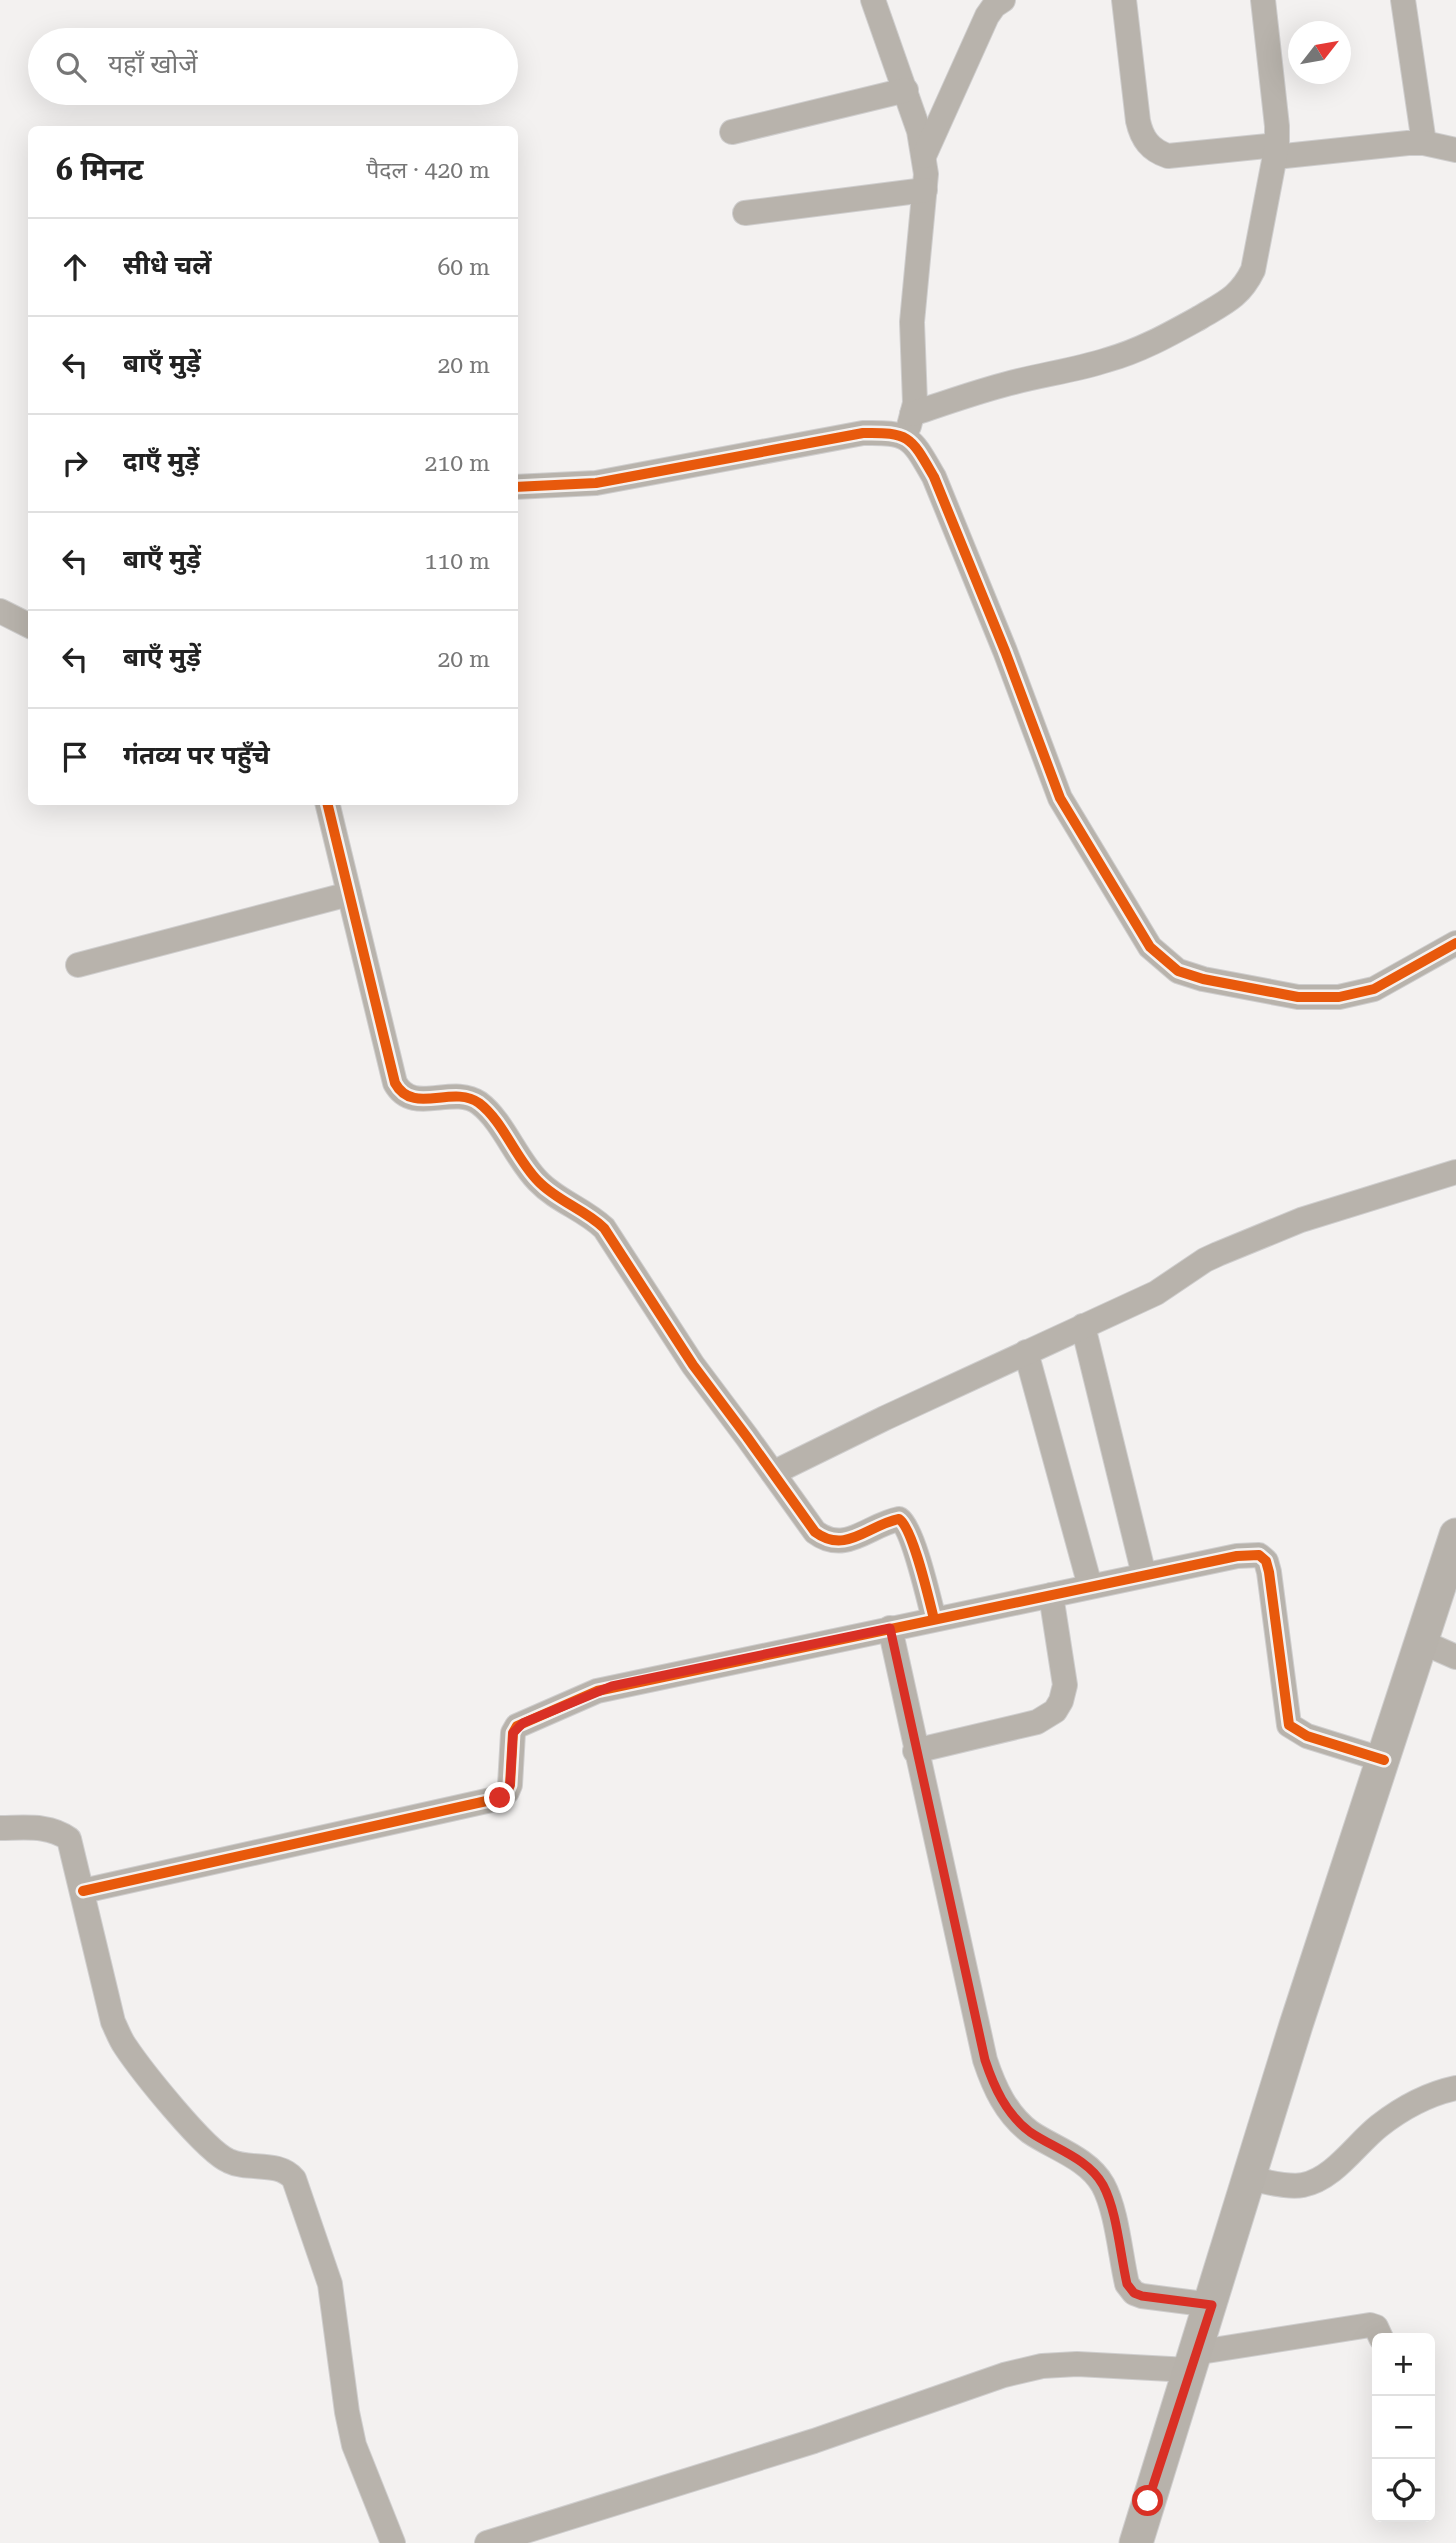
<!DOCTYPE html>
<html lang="hi">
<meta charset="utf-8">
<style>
:root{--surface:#fff;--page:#f2f2f2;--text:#222;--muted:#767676;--line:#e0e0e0}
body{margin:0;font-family:"Roboto Serif","Noto Sans Devanagari",serif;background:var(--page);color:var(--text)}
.controls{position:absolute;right:21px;bottom:21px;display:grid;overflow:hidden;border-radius:10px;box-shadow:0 7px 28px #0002}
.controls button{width:63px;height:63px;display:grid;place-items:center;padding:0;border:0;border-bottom:2px solid var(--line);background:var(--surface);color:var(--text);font:35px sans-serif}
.compass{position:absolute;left:1288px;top:21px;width:63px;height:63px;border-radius:50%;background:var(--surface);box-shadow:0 7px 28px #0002;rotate:59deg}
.stop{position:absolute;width:21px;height:21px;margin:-16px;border:5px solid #d93025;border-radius:50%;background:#fff}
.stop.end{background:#d93025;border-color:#fff;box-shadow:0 2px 7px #0008}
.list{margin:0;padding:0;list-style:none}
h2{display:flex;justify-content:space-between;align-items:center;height:91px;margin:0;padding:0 28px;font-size:30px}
h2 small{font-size:23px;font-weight:400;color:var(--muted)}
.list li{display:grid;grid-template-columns:46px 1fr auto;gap:21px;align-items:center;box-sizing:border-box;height:98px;padding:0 28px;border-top:2px solid var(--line)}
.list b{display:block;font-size:26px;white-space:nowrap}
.list em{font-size:23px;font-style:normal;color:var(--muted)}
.icon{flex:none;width:38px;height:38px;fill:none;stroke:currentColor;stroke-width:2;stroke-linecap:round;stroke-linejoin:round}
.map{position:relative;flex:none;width:1456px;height:2543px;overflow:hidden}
.search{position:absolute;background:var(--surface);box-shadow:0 7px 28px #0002;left:28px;top:28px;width:490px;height:77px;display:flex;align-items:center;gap:18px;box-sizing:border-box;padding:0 24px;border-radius:38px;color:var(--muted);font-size:26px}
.panel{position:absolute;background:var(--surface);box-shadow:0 7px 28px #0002;left:28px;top:126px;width:490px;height:679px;border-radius:10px}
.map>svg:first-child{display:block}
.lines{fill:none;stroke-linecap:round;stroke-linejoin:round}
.street-casing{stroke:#cfcece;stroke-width:26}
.secondary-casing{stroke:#cfcece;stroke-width:35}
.street{stroke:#b8b3ac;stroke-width:24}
.secondary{stroke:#b7b2ab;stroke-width:33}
.cycleway-casing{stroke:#f4f1ef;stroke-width:15}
.cycleway{stroke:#e8590c;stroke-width:10}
.route{stroke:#d93025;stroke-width:9}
</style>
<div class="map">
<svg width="1456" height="2543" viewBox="0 0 1456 2543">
<rect width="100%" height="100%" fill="#f3f1f0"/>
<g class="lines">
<defs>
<g id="street">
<polyline points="873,0 919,131 926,174 912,322 915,403 909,426"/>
<path d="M1124,0L1138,121C1142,139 1150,150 1168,156L1277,145"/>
<polyline points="1403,0 1424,143"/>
<polyline points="732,132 906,90"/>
<polyline points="924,156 987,16 994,6 1003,0"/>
<polyline points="1275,157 1408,143 1424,143 1456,150"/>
<polyline points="745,213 925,190"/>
<path d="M912,414C942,404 973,393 1003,385C1038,375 1073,371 1107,360C1140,351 1170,334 1199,318C1224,303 1240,297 1253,270L1277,145V126L1263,0"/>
<path d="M514,487L596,483L863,433C910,432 911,437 934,477L1005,651L1060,798L1150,947L1178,971L1203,979L1298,997H1339L1374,989L1456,943"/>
<polyline points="0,611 32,627"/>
<path d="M327,802L395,1083C413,1116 452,1084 479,1103C503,1121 516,1159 538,1181C557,1201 584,1209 604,1228L693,1365L747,1437L815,1532C846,1555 868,1525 899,1519C913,1528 929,1600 934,1619"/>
<polyline points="78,965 349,894"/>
<polyline points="1083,1326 1144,1575"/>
<polyline points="1026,1352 1090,1586"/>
<polyline points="773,1473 885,1418 1156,1293 1205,1260 1218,1254 1301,1220 1456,1172"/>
<path d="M890,1628L985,2060C994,2087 1006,2114 1030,2132C1053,2148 1088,2158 1103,2185C1117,2211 1120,2254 1127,2284L1134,2293L1142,2296L1212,2305"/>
<polyline points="1422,1642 1456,1657"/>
<polyline points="915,1751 1037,1722 1055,1711 1061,1701 1065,1685 1051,1595"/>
<path d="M0,1828C24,1828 49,1824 69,1839L113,2022C117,2030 120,2039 125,2046C141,2070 205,2151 229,2161C249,2171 278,2160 294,2179L330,2284L347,2412L354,2445L393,2543"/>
<polyline points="83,1891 500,1798 507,1792 510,1785 513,1733 517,1726 597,1691 1237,1556 1259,1555 1266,1561 1269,1572 1289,1725 1307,1736 1384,1760"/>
<path d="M1250,2179C1266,2181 1287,2188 1303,2185C1334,2179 1356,2144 1379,2126C1402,2108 1428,2094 1456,2088"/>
<polyline points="1194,2353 1370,2325 1376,2327 1381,2338"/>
<polyline points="487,2543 814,2441 1004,2375 1042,2366 1077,2364 1189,2370"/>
</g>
<polyline id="secondary" points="1136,2543 1296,2025 1456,1535"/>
</defs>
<use href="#street" class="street-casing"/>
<use href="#secondary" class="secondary-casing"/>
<use href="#street" class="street"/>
<use href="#secondary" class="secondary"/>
<defs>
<g id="cycleway">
<path d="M514,487L596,483L863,433C910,432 911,437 934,477L1005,651L1060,798L1150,947L1178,971L1203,979L1298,997H1339L1374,989L1456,943"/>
<path d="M327,802L395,1083C413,1116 452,1084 479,1103C503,1121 516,1159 538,1181C557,1201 584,1209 604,1228L693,1365L747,1437L815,1532C846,1555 868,1525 899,1519C913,1528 929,1600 934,1619"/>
<polyline points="83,1891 500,1798 507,1792 510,1785 513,1733 517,1726 597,1691 1237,1556 1259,1555 1266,1561 1269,1572 1289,1725 1307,1736 1384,1760"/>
</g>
</defs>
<use href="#cycleway" class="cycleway-casing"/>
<use href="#cycleway" class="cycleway"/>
</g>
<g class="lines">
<path class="route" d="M500,1798L507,1792L510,1785L513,1733L523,1723L612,1686L890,1628L985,2060C994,2087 1006,2114 1030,2132C1053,2148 1088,2158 1103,2185C1117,2211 1120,2254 1127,2284L1134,2293L1142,2296L1212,2305L1148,2501"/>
</g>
</svg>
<div class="controls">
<button>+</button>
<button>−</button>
<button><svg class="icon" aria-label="locate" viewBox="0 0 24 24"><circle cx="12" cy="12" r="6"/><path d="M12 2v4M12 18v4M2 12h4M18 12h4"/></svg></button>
</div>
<svg class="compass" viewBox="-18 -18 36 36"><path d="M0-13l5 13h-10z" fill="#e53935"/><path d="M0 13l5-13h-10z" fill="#767676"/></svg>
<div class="stop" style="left:1148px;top:2501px"></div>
<div class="stop end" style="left:500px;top:1798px"></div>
<div class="search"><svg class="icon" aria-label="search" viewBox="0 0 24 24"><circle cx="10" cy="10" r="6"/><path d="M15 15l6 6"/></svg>यहाँ खोजें</div>
<section class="panel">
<h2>6 मिनट<small>पैदल · 420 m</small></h2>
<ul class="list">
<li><svg class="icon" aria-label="ahead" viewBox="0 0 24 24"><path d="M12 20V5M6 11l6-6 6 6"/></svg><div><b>सीधे चलें</b></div><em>60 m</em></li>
<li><svg class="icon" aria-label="left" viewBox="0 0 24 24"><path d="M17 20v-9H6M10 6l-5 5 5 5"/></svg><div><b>बाएँ मुड़ें</b></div><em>20 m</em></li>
<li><svg class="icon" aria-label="right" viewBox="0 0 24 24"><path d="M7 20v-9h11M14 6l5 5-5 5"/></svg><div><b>दाएँ मुड़ें</b></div><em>210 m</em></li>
<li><svg class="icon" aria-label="left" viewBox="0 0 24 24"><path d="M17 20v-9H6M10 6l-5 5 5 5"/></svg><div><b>बाएँ मुड़ें</b></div><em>110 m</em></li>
<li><svg class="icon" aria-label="left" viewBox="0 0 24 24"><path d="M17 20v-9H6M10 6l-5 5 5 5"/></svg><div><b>बाएँ मुड़ें</b></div><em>20 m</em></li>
<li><svg class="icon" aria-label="arrive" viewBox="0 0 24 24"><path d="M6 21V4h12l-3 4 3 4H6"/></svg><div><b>गंतव्य पर पहुँचे</b></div></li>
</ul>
</section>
</div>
